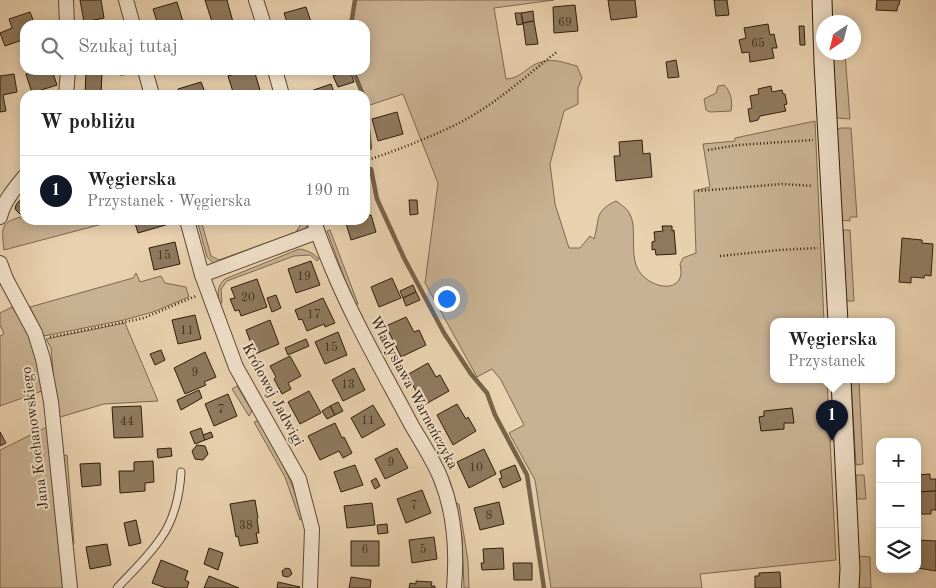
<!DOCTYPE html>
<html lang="pl">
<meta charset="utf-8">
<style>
:root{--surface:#fff;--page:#f6f6f6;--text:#222;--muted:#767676;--line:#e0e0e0;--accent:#111827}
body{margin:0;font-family:"Old Standard TT",serif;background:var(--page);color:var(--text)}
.controls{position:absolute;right:15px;bottom:15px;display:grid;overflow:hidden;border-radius:10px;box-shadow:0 2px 12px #0003}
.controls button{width:45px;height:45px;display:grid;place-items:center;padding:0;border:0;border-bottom:1px solid var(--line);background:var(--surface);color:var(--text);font:25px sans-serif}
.compass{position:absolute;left:816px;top:15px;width:45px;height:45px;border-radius:50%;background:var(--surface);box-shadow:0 2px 12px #0003;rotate:215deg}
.you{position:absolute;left:446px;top:298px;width:18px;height:18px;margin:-12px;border:4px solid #fff;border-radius:50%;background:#1a73e8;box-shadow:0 0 0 8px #1a73e833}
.badge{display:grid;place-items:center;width:32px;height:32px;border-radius:50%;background:var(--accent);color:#fff;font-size:16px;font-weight:700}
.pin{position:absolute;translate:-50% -41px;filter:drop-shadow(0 1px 2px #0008)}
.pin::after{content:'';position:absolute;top:26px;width:18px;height:15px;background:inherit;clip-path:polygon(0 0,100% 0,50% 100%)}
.popup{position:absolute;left:770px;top:318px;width:125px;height:65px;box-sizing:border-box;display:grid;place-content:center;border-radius:10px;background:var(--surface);filter:drop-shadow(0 1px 4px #0005);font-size:16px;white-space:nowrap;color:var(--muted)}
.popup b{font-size:19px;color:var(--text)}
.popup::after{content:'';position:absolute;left:50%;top:100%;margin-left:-10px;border:10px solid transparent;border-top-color:var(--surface)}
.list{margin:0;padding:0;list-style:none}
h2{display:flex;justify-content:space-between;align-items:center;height:65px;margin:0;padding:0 20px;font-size:21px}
h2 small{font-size:16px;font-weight:400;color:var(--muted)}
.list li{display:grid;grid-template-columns:32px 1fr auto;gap:15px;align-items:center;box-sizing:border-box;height:70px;padding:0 20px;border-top:1px solid var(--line)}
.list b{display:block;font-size:19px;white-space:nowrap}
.list p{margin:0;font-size:16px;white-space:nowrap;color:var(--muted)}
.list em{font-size:16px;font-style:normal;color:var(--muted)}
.icon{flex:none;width:28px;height:28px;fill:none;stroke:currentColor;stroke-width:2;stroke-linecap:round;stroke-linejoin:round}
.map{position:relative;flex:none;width:936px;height:588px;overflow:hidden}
.search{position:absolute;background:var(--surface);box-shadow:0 2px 12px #0003;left:20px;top:20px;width:350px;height:55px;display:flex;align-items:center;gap:12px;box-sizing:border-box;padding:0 18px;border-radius:15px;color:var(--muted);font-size:19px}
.panel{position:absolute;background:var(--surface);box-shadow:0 2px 12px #0003;left:20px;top:90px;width:350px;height:135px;border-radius:15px}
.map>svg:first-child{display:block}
.green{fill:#c9b293;stroke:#7c674e}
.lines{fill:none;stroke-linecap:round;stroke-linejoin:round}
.stream{stroke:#78634a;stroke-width:4.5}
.building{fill:#8f7a5f;stroke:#2e1c08}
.lane-casing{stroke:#5d4932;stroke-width:9}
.street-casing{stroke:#5d4932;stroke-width:16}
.secondary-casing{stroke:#2e1c08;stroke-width:21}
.path{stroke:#2e1c08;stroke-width:2.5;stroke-dasharray:1 2.5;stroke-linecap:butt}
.lane{stroke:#f1e1cb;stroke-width:7}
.street{stroke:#f1e1cb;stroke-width:14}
.secondary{stroke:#f1e1cb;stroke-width:19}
.labels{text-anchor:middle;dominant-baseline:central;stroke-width:4;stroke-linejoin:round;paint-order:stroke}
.number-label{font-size:12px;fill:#46341e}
.street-label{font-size:15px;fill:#2e1c08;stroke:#f1e1cb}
</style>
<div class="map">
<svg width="936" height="588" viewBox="0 0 936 588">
<rect width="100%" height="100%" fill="#e9d1af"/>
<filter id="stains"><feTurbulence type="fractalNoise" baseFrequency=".004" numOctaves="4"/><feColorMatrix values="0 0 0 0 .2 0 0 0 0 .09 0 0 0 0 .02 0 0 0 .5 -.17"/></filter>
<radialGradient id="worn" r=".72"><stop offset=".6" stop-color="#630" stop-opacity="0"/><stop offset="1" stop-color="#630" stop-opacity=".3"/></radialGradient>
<g class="green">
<path d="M355,0H554L494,8L506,79C521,79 528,65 541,62C554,58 565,63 577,66L582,78L578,88V104L564,111L550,164L555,204L569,248H580L590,236L594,239C600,219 594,211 616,201C620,204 625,207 628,211C640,227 626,258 642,275C657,291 687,292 680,264L683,258L696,253L694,191L710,187L703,144L735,141V138L815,121L824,322H773V380H827L836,560L700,574L702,588H551L535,480L509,433L524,425L501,380L492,369L477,377L425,283L438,183L403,94L367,106L365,95H363L353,70H365V25H353Z"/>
<polygon points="833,53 845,53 850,119 837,118"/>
<path d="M724,85C731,91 733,103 731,111L710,112L706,110L704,99L716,93L718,86Z"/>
<polygon points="840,128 851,128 857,217 850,217 850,221 841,220 837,130"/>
<path d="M25,216V220H118L119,224L106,223L4,250C1,225 1,222 25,216Z"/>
<polygon points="197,220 201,220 211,256 219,260 296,232 301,224 301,220 308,220 307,226 301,233 214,264 207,257"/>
<polygon points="330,230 358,304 355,304 353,301 327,231"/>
<polygon points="843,230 850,230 854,301 846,301"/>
<path d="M299,249C307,250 313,253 319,259L317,261L310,255L294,256L227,281L221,289L222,303H220C217,293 217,286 225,279Z"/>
<polygon points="136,273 140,282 161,276 165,283 186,287 189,297 153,312 124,320 44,336 30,307 133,278"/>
<polygon points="12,307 25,325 36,353 42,391 0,406 0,336 4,334 0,325 0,313"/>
<polygon points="125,323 158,401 104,404 57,418 51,348 46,339"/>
<polygon points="851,380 859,380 863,464 856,465"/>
<polygon points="237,386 252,411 249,416 232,389"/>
<path d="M258,421C279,455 292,478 302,517L300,520L285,477L254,422Z"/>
<polygon points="47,427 64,588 0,588 0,450"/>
<polygon points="67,455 74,544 70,543 62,456"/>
<polygon points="856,475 864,475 866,499 856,499"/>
<polygon points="455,503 459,504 468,561 469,588 464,588 462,537"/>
<polygon points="858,556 870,557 871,588 858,588"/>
</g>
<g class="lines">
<g class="stream">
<polyline points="351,25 355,0"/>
<polyline points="353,70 363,95"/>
<polyline points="365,101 370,148"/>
<polyline points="371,169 377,199 404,258 444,333 471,374 487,393 495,415 527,475 544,588"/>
</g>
</g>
<g class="building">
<polygon points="80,0 101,0 104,18 84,22"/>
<polygon points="205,0 227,0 233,22 223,25 213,25"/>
<polygon points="608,0 635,0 637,17 611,20"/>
<polygon points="714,0 727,0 729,15 716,16"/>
<polygon points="877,0 900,0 899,5 898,5 897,11 876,10"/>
<polygon points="177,2 184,25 158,25 153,9"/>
<polygon points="575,5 578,31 554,33 553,7"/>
<polygon points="306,7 312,25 288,25 284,13"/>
<polygon points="533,11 534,21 523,23 521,13"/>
<polygon points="30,12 35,25 25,25 25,39 5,46 0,33 12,28 9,19"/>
<polygon points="515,13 521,13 523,24 517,25"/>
<polygon points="534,21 538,44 526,45 523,23"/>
<polygon points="768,24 770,35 774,34 777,48 772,48 774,58 750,62 749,52 742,53 739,40 746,38 744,28"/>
<polygon points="799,26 804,26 805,45 800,45"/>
<polygon points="676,60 679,77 668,78 666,62"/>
<polygon points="29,70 52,70 57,85 32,93 26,74 30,72"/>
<polygon points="131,70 132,74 120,75 120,70"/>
<polygon points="250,70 254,70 260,90 243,95 234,95 228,76"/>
<polygon points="350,70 354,82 338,87 333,76"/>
<polygon points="86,72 102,72 101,95 85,95"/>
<polygon points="14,74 17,92 3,95 6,111 0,112 0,76"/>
<polygon points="201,82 206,95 180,95 178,89"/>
<polygon points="331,84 335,95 309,95 308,92"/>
<polygon points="771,86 772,92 782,90 783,94 785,94 787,104 784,105 786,111 760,116 758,120 750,122 748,109 752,108 750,96 759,94 758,89"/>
<polygon points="397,112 403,134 378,141 372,119"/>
<polygon points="642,140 643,154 650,153 652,177 616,181 614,156 620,156 619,142"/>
<polygon points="23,199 25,201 25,213 20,214 15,209 16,205 19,201"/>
<polygon points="409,200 417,200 418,214 410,215"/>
<polygon points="365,210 367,216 371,215 376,232 351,240 345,220 365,220"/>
<polygon points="134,220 168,220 169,224 138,233"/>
<polygon points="662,226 672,226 672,231 674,230 676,254 656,255 655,249 652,250 652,242 655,241 654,232 663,231"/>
<polygon points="902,238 922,240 922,243 933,244 931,276 925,275 924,278 911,277 911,283 899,282"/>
<polygon points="175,242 180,264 154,270 149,248"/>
<polygon points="311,261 320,285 296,293 288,269"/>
<polygon points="392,278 401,298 379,307 371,287"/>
<polygon points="257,279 267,307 241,316 239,310 235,311 230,299 235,298 231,288"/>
<polygon points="413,285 416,292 403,298 400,291"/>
<polygon points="416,292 420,300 406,306 403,298"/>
<polygon points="276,295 281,308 272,312 267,298"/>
<polygon points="323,298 335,323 325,327 324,324 307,331 302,319 299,320 295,310"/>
<polygon points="195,315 201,339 178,344 172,320"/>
<polygon points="406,317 414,332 419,330 426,345 401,357 386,326"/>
<polygon points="270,320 279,344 255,354 246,330"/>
<polygon points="338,332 347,355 325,364 315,342"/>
<polygon points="306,339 309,346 288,355 285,348"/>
<polygon points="161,350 165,360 155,365 150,354"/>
<polygon points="205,352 216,377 204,382 206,385 185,394 174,368"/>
<polygon points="290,356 301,376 288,383 291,389 282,394 274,379 276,377 270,366"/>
<polygon points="428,363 436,377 440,375 449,391 424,405 407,375"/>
<polygon points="354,368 365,390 343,401 332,380"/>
<polygon points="199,390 202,398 181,410 177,400"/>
<polygon points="309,391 321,413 300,424 288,402"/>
<polygon points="228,394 237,416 214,426 205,404"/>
<polygon points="338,402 343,411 335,415 330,406"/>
<polygon points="457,404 466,419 468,417 476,431 453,445 437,415"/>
<polygon points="373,405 385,425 362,438 351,418"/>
<polygon points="141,406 143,437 114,438 112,407"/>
<polygon points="330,406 335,415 327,419 322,411"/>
<polygon points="792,408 794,423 784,423 784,429 761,431 759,417 764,416 764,411"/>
<polygon points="335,423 342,438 344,437 352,453 343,458 339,451 320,460 308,436"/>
<polygon points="201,428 205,440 195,444 190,432"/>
<polygon points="0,432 6,443 0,446"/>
<polygon points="211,432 213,437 205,440 203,435"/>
<polygon points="197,445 205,446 208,454 203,460 195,459 192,451"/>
<polygon points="171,448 172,456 158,458 157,449"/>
<polygon points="397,448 408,468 385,479 375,459"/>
<polygon points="484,449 496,474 469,488 457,462"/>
<polygon points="153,461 154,482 145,483 145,491 120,493 119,471 134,471 134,462"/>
<polygon points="100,463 101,485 82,487 80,464"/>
<polygon points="355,465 363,485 341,492 334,472"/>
<polygon points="515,465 521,480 503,488 499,479 502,478 500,471"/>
<polygon points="930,474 930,479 936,479 936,491 917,492 917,475"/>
<polygon points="376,478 380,486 375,489 371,481"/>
<polygon points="422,490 431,513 406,523 397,499"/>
<polygon points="936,491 936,510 931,510 931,514 917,514 917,492"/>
<polygon points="255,500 258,518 257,519 259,533 256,533 258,543 240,546 238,536 236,537 230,504"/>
<polygon points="499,502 504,524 480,530 474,508"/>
<polygon points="372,503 375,525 347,528 344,506"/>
<polygon points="136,520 141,543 129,546 124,523"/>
<polygon points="387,524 388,533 378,534 377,525"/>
<polygon points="434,537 437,559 412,563 409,540"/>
<polygon points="917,540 936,541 936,571 917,568"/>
<rect x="351" y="541" width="28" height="25"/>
<polygon points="107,544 111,565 90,569 86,547"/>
<polygon points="209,548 223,553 218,570 204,564"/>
<polygon points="503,548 504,569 482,570 481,563 484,563 483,549"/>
<polygon points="161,560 188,571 185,580 189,582 187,588 166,588 152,583"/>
<polygon points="513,563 532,563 532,580 514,580"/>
<polygon points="286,568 290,569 292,574 288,577 283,576 282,571"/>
<polygon points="780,572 781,588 755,588 755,576 759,576 759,573"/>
<polygon points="209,576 239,588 204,588"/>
<polygon points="351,577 371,580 370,588 349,588"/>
<polygon points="416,581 432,582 431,586 435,586 435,588 409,588 410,583 416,584"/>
<polygon points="278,582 300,587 299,588 277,588"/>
</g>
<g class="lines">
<defs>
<path id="lane" d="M117,588C132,572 149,556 161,538C174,520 180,494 181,472"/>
<g id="street">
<polyline points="66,0 67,25"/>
<polyline points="126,0 133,25"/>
<polyline points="256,0 264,25"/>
<polyline points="145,70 152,95"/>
<polyline points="275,70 282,95"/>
<polyline points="66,95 68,70"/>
<path d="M0,217C3,202 15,188 25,176"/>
<polyline points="187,220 202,275 236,367 299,479 312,529 310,588"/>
<path d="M314,220C318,236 325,251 331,266C354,322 384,373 412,426C422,443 434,461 441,479C455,514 457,552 454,588"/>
<polyline points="0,263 6,279 35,333 43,359 51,402 70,588"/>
<polyline points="202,275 317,232"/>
</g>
<g id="secondary">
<polyline points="822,0 824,63 838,322"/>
<polyline points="841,380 850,569 849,588"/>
</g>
</defs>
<use href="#lane" class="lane-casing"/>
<use href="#street" class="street-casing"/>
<use href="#secondary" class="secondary-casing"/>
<g class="path">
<polyline points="708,150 738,145 813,140"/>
<path d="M365,161C398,150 431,137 461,122C497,103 527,75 558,51"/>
<polyline points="698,191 782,184 813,186"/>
<polyline points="720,256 779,250 818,248"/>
<polyline points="50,337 144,318 196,296"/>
</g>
<use href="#lane" class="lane"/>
<use href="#street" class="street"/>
<use href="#secondary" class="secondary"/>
</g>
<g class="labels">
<g class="number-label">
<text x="565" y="23">69</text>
<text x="758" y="44">65</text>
<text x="164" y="256">15</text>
<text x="304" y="277">19</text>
<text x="248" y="298">20</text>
<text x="314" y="315">17</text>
<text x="187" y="331">11</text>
<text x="331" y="348">15</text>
<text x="195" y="373">9</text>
<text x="348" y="385">13</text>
<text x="221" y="410">7</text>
<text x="368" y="421">11</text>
<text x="127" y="422">44</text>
<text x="391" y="463">9</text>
<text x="476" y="468">10</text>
<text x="414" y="506">7</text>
<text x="489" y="516">8</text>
<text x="246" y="526">38</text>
<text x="365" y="550">6</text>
<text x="423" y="550">5</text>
</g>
<g class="street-label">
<text transform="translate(413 393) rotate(62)">Władysława Warneńczyka</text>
<text transform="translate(272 395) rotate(62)">Królowej Jadwigi</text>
<text transform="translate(36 438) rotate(-97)">Jana Kochanowskiego</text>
</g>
</g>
<rect width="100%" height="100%" filter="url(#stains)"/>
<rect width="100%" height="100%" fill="url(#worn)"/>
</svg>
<div class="controls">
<button>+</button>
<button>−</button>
<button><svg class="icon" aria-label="layers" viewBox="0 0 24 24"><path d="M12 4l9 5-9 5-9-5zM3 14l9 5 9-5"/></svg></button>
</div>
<svg class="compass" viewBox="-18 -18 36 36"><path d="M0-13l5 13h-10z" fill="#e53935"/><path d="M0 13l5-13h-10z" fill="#767676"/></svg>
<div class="you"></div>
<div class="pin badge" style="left:832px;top:441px">1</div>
<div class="popup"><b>Węgierska</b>Przystanek</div>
<div class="search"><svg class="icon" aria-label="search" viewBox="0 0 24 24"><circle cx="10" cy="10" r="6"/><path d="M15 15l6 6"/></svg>Szukaj tutaj</div>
<section class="panel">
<h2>W pobliżu<small></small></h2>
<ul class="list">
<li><span class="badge">1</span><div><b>Węgierska</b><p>Przystanek · Węgierska</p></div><em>190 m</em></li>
</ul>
</section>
</div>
